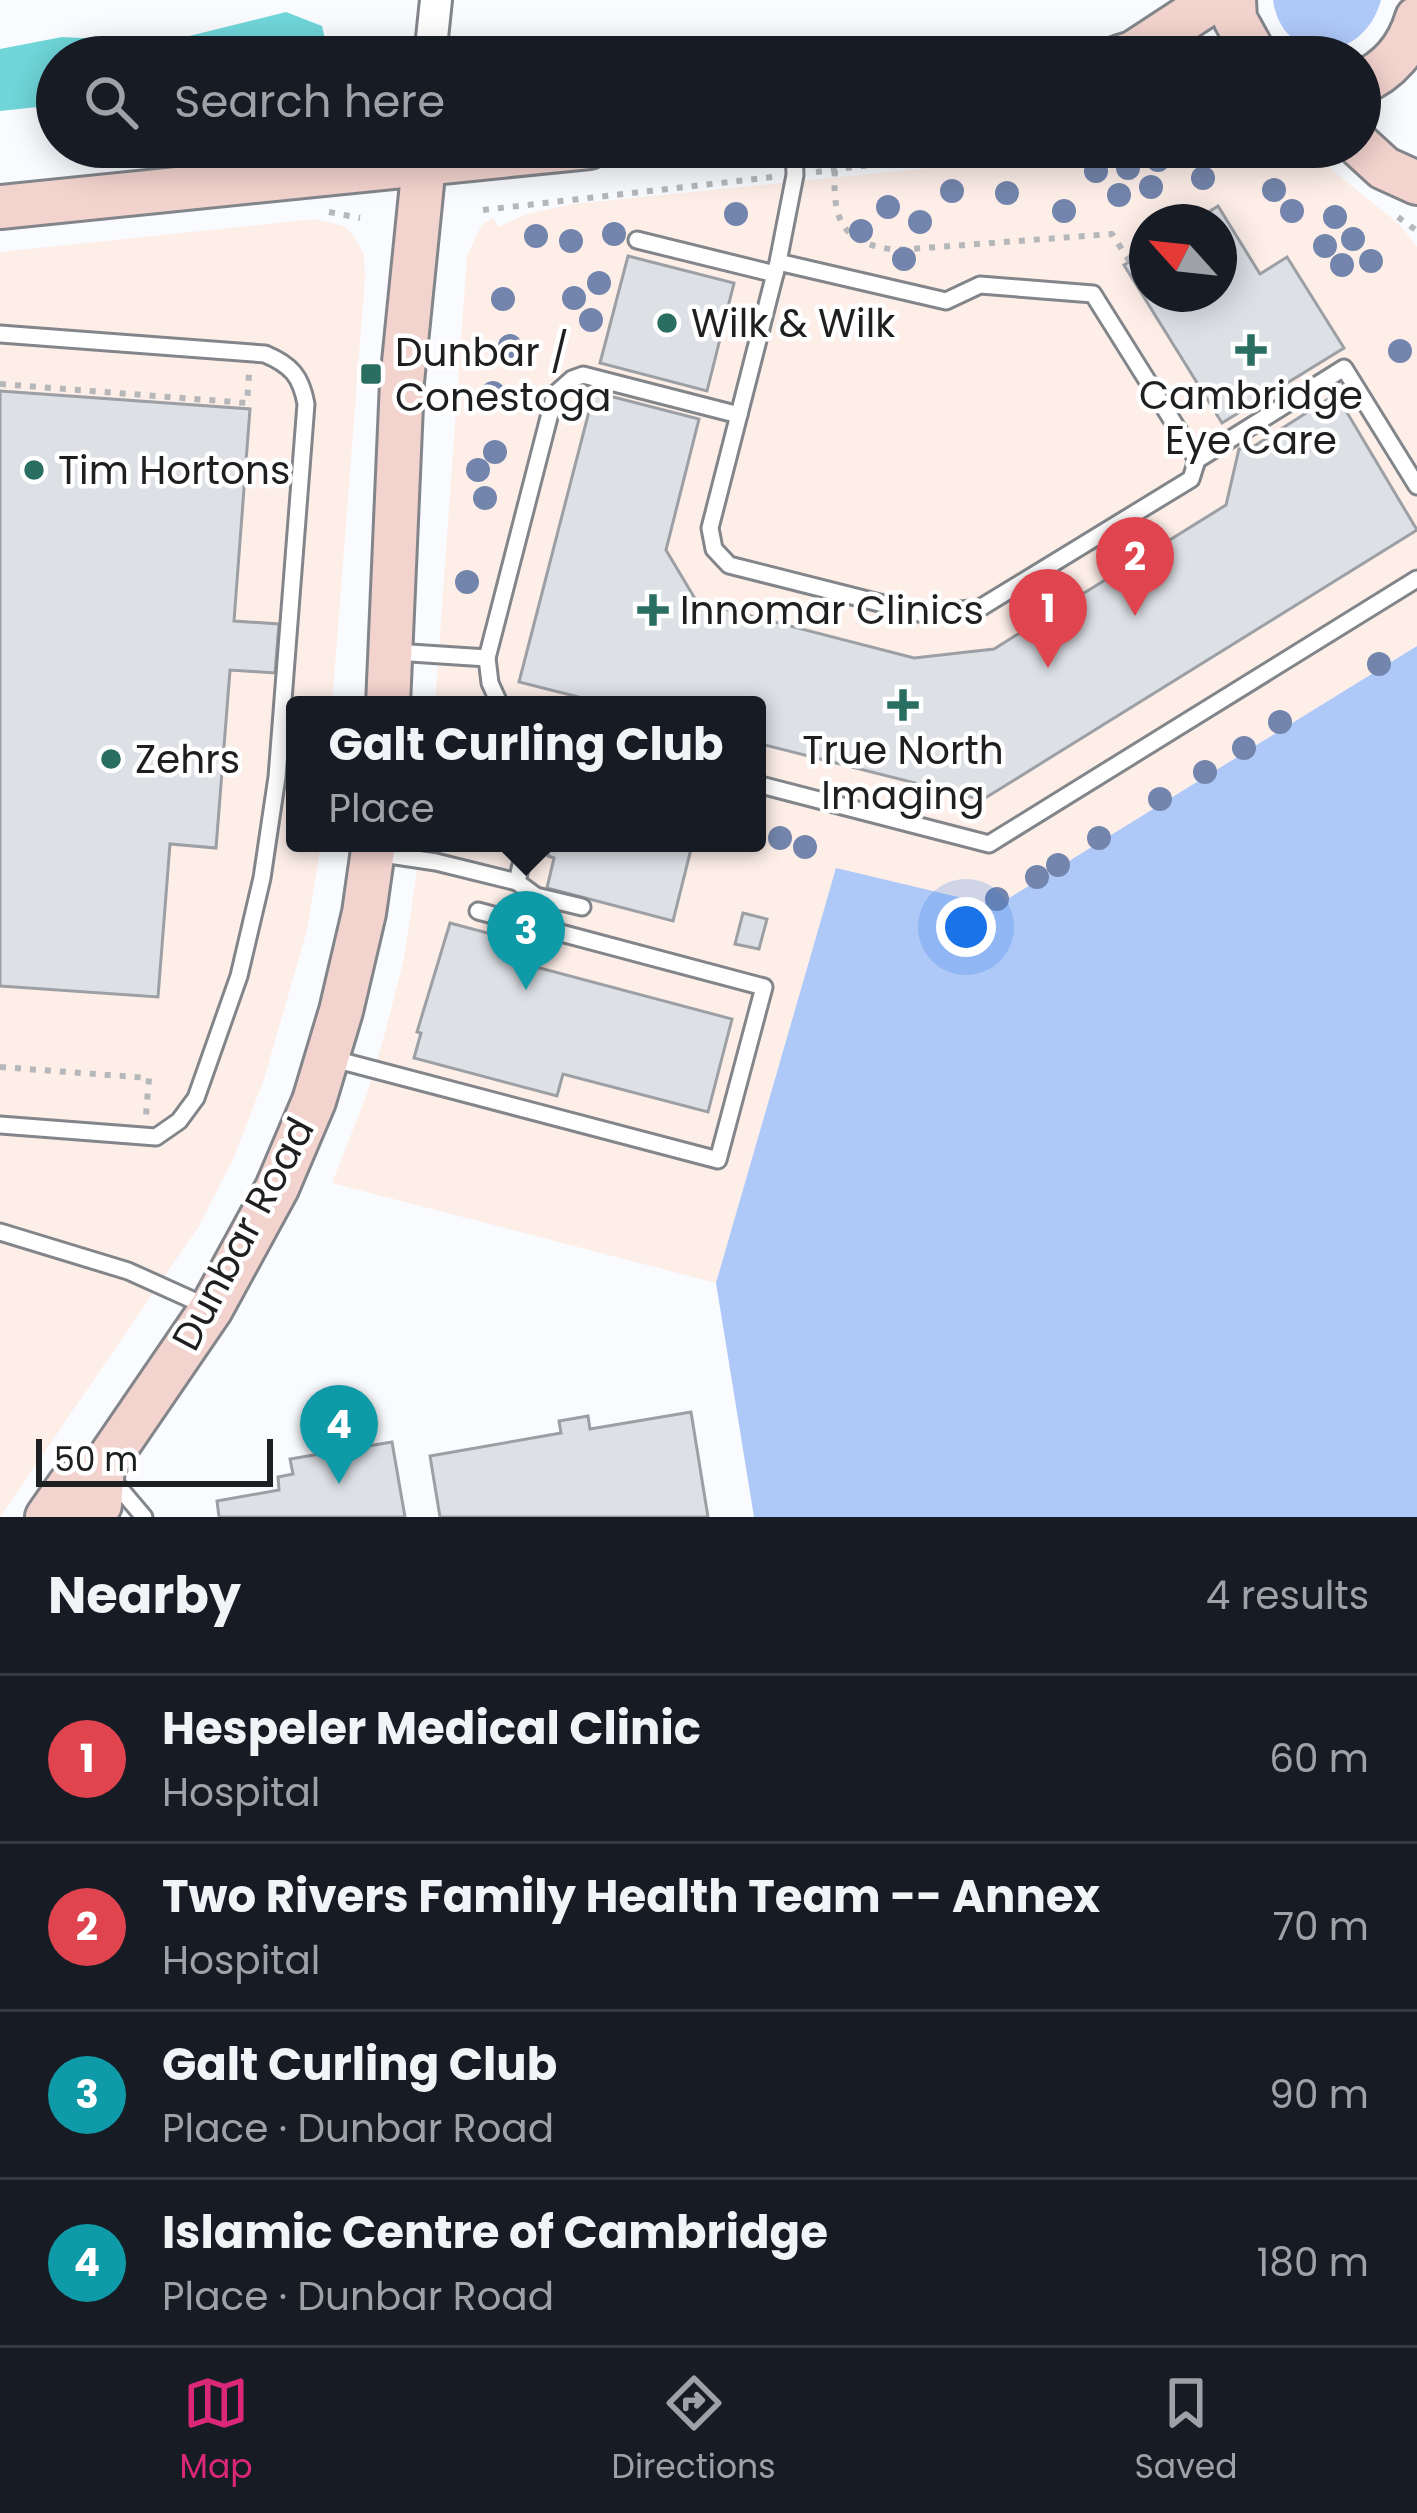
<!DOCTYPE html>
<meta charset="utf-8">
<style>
:root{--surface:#171b24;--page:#20242c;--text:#f1f3f6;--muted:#9ea1a6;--line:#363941;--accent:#db2777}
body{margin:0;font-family:Poppins,sans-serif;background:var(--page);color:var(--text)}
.compass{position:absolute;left:1129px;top:204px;width:108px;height:108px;border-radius:50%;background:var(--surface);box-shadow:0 6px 30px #0003;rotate:297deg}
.scale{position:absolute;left:36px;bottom:30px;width:237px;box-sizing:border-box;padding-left:12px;border:6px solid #1e1f21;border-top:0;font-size:33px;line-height:42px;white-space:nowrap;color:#1e1f21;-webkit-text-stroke:9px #fff;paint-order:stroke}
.you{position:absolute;left:966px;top:927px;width:42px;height:42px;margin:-30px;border:9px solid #fff;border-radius:50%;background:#1a73e8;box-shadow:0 0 0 18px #1a73e833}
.badge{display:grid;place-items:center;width:78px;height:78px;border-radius:50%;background:var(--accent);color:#fff;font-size:39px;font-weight:700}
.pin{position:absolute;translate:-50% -99px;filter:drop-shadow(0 3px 6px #0008)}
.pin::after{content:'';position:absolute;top:63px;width:42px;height:36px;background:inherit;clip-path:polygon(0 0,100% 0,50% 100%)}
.popup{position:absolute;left:286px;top:696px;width:480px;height:156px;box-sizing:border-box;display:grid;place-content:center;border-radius:12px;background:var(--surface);filter:drop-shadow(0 3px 9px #0005);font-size:39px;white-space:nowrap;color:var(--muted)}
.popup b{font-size:45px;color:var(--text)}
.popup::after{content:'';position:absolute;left:50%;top:100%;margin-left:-24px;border:24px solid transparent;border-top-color:var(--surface)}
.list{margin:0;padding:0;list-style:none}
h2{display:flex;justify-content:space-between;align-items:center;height:156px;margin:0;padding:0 48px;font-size:51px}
h2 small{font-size:39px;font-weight:400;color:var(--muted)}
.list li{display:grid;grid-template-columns:78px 1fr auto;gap:36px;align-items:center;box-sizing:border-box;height:168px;padding:0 48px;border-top:3px solid var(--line)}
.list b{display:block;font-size:45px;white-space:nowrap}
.list p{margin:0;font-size:39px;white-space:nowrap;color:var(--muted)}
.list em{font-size:39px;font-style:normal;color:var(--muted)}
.icon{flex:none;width:66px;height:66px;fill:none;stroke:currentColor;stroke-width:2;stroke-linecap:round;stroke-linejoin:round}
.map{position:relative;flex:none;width:1417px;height:1517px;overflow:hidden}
.search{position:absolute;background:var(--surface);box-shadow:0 6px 30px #0003;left:36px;right:36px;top:36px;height:132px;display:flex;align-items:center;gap:30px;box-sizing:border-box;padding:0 42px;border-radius:66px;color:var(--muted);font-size:45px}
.sheet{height:828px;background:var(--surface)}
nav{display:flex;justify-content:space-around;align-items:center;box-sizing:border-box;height:168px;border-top:3px solid var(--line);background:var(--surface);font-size:33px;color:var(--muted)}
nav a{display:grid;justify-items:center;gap:6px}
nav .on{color:var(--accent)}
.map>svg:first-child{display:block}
.commercial{fill:#fdeee8;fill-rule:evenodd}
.green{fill:#aec8f8}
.water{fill:#70d6d9}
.building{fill:#dde0e5;stroke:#9c9fa4;stroke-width:3}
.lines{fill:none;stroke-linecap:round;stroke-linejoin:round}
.lane-casing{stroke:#82858a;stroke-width:21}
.street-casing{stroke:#82858a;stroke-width:36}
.secondary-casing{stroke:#82858a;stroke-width:48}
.path{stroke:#b5b7bb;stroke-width:6;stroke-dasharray:6 9;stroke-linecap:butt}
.lane{stroke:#fff;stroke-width:15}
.street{stroke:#fff;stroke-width:30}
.secondary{stroke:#f3d3ce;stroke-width:42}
.tree{fill:#7385ac}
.poi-dot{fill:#296e61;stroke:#fff;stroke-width:4.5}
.labels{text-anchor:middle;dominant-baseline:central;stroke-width:9;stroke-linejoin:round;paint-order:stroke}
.poi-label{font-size:39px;fill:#1e1f21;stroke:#fff;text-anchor:start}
.street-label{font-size:39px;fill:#1e1f21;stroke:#fff}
</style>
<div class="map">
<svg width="1417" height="1517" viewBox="0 0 1417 1517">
<rect width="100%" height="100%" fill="#f9fbff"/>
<g class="commercial">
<path d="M1076,147H1304L1399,224L1417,247V646L996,906L836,869L716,1283L332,1183L365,1099L385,1033L404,959L421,843H757V705H435L467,256L481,226L493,217L498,227L527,214L573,204L1009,160ZM1147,222H1219V294H1147Z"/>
<polygon points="315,219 343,226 353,235 364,254 365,278 332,705 295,705 295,843 321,843 307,930 264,1079 234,1157 199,1226 0,1517 0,252"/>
</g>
<g class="green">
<path d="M1273,0H1381C1363,66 1282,66 1273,0Z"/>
<polygon points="1417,646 1417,1517 754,1517 716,1283 836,868 996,906"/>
</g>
<polygon class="water" points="286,12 322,26 328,53 325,57 57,57 57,105 0,111 0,49 62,37 165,42"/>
<g class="building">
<polygon points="1218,206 1260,274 1287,257 1344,348 1222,423 1124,265 1147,251 1147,294 1219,294 1219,222 1193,222"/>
<polygon points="628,256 734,283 707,391 600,363"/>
<polygon points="0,391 250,409 234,621 279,624 275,673 230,670 216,848 170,844 158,997 0,986"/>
<polygon points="594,392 699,419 666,550 697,602 914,658 994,649 1226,505 1239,449 1251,448 1336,394 1417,530 982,800 757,743 757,705 610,705 519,682"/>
<polygon points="551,843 667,843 691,849 673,921 547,888 554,858 548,856"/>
<polygon points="743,913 767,919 759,949 735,944"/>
<polygon points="450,923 521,942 517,962 732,1019 708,1112 563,1074 557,1096 414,1058 421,1033 417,1032"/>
<polygon points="691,1412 708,1517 440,1517 430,1456 561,1433 559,1421 588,1416 590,1429"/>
<polygon points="392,1442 405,1517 219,1517 217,1501 279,1490 278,1477 293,1474 290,1459"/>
</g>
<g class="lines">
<defs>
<g id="lane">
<polyline points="637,240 775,274"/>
<polyline points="778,262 946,301 980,285 1093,294 1197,460 1191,479 980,608 923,614 729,565 714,549 710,528 778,262 795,175 794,147"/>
<path d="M0,334L265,354C291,365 301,376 306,404L277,777L262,878L239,976L196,1098L179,1121L156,1137L0,1125"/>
<polyline points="1197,460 1344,368 1417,486"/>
<polyline points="395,652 487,658"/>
<polyline points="500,705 490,683 487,658 555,394 572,379 583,375 739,415"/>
<polyline points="757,784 989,844 1417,579"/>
<polyline points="376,853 436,862 517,882 526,843"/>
<polyline points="517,882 536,896 582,907"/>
<polyline points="330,1058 718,1160 764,987 478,911"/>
<polyline points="0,1232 128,1271 208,1307"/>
<polyline points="111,1478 144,1517"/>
</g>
<polyline id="street" points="430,57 436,0"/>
<g id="secondary">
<polyline points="1234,0 1235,19 1256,57"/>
<polyline points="1120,57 1133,53 1214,0"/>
<path d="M1360,83C1389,71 1408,48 1417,18"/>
<polyline points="1360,146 1384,168 1417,183"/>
<polyline points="0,207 589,147"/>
<polyline points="388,705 402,382 424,164"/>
<polyline points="47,1517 70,1484 103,1467 211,1309 277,1188 314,1101 341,1011 364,913 374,843"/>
<polyline points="92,1517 100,1505 103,1467"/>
</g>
</defs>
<use href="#lane" class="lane-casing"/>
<use href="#street" class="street-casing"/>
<use href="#secondary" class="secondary-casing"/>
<g class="path">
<polyline points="1311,147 1327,160"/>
<path d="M835,170C832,222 843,244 897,250L1112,234L1130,262"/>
<polyline points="816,172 1009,147"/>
<polyline points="483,210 773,177"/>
<polyline points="329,212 360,218"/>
<polyline points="1398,217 1417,231"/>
<polyline points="0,384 247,403 249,374"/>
<polyline points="0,1067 149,1078 146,1115"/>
</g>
<use href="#lane" class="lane"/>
<use href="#street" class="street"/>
<use href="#secondary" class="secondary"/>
</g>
<g class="tree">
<circle cx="1158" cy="160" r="12"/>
<circle cx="1128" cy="168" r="12"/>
<circle cx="1096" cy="171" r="12"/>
<circle cx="1203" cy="178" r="12"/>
<circle cx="1151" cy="187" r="12"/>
<circle cx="1274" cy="190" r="12"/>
<circle cx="952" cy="191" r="12"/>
<circle cx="1007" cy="193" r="12"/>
<circle cx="1119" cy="195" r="12"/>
<circle cx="888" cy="207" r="12"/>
<circle cx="1064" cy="211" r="12"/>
<circle cx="1292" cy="211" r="12"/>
<circle cx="736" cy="214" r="12"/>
<circle cx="1335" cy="217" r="12"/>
<circle cx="920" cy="222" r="12"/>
<circle cx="861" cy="231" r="12"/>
<circle cx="614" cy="234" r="12"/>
<circle cx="536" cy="236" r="12"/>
<circle cx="1353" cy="239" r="12"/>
<circle cx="571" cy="241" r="12"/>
<circle cx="1325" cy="246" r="12"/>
<circle cx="904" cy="259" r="12"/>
<circle cx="1371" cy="261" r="12"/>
<circle cx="1342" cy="265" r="12"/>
<circle cx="599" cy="283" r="12"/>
<circle cx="574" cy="298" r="12"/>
<circle cx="503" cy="299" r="12"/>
<circle cx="591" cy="320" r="12"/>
<circle cx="510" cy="346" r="12"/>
<circle cx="1400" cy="351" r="12"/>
<circle cx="493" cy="393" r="12"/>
<circle cx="495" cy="452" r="12"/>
<circle cx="478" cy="470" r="12"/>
<circle cx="485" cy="498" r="12"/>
<circle cx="467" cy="582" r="12"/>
<circle cx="1379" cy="664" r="12"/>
<circle cx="1280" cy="722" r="12"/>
<circle cx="1244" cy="748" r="12"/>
<circle cx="1205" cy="772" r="12"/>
<circle cx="1160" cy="799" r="12"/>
<circle cx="780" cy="838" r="12"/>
<circle cx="1099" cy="838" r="12"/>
<circle cx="805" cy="847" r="12"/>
<circle cx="1058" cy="865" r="12"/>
<circle cx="1037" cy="877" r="12"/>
<circle cx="997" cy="899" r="12"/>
</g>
<g class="poi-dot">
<circle cx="667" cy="323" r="12"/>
<path d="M1245 332h12v12h12v12h-12v12h-12v-12h-12v-12h12z"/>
<rect x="359" y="362" width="24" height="24" rx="6"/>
<circle cx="34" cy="470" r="12"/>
<path d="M647 592h12v12h12v12h-12v12h-12v-12h-12v-12h12z"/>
<path d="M897 687h12v12h12v12h-12v12h-12v-12h-12v-12h12z"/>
<circle cx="111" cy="759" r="12"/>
</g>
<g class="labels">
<g class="poi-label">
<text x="691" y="323">Wilk &amp; Wilk</text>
<text x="395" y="352">Dunbar /<tspan x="395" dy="45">Conestoga</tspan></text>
<text x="1251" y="395" text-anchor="middle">Cambridge<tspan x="1251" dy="45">Eye Care</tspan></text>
<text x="58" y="470">Tim Hortons</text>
<text x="680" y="610">Innomar Clinics</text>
<text x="903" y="750" text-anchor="middle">True North<tspan x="903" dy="45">Imaging</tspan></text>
<text x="135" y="759">Zehrs</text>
</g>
<g class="street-label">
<text transform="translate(243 1234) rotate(-62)">Dunbar Road</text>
</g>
</g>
</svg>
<svg class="compass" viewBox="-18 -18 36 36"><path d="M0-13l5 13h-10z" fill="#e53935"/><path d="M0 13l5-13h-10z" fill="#9ea1a6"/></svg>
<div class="scale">50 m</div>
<div class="you"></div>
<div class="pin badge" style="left:1048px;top:668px;background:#e0444e">1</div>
<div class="pin badge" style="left:1135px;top:616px;background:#e0444e">2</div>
<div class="pin badge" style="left:526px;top:990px;background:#0f9aa8">3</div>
<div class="popup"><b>Galt Curling Club</b>Place</div>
<div class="pin badge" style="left:339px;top:1484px;background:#0f9aa8">4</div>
<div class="search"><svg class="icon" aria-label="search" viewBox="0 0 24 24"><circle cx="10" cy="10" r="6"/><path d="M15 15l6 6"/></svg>Search here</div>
</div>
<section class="sheet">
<h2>Nearby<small>4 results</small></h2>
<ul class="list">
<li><span class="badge" style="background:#e0444e">1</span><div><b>Hespeler Medical Clinic</b><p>Hospital</p></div><em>60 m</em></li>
<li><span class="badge" style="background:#e0444e">2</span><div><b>Two Rivers Family Health Team -- Annex</b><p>Hospital</p></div><em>70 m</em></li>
<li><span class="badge" style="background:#0f9aa8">3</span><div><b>Galt Curling Club</b><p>Place · Dunbar Road</p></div><em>90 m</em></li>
<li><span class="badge" style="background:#0f9aa8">4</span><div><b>Islamic Centre of Cambridge</b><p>Place · Dunbar Road</p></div><em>180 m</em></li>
</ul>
</section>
<nav>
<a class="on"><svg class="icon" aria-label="map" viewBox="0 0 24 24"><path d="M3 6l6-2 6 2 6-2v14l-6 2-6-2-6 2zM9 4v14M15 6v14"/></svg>Map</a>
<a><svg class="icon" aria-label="directions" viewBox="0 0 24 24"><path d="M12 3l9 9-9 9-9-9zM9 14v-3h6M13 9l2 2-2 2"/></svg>Directions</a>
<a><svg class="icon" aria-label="saved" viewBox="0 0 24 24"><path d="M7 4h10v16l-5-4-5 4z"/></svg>Saved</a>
</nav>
